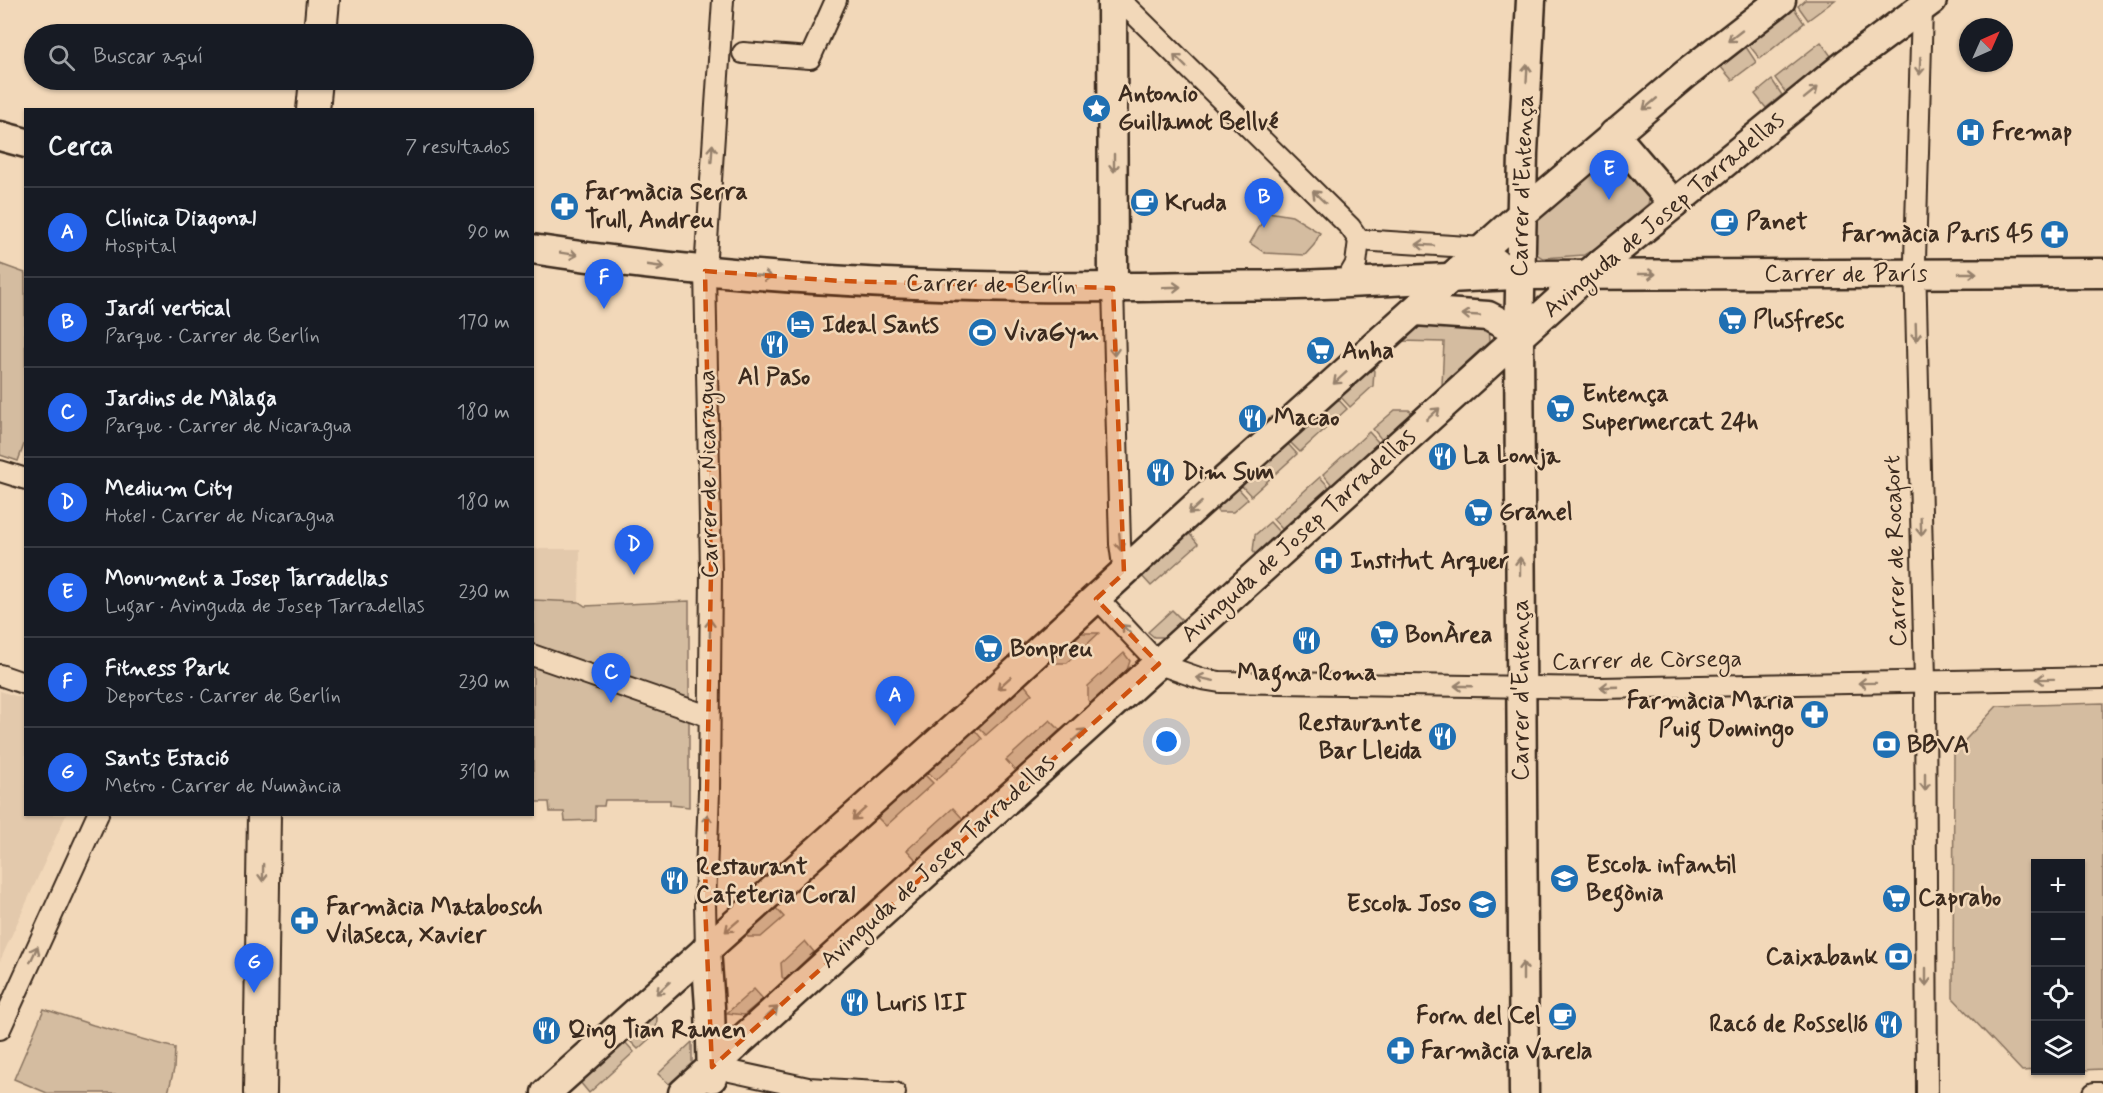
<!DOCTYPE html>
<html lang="es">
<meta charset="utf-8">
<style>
:root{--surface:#171b24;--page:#242831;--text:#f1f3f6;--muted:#9ea1a6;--line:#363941;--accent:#2563eb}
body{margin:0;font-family:Mynerve,sans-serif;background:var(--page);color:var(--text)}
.controls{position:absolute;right:18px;bottom:18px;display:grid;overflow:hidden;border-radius:0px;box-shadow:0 2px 4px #0004}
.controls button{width:54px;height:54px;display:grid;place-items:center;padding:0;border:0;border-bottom:2px solid var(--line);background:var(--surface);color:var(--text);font:30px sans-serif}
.compass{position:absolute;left:1959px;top:18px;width:54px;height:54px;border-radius:50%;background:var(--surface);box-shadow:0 2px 4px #0004;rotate:45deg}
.you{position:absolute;left:1167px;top:742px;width:21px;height:21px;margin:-15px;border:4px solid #fff;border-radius:50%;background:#1a73e8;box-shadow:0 0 0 9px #1a73e833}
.badge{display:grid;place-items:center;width:39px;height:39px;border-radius:50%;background:var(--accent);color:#fff;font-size:20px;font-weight:700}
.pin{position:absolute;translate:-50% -50px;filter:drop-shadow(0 2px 3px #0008)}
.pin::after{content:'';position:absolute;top:32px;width:21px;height:18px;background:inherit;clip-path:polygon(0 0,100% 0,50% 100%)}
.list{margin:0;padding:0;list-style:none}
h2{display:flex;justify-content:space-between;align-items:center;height:78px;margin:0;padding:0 24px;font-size:26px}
h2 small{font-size:20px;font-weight:400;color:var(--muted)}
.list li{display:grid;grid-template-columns:39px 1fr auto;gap:18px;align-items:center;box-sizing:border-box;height:90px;padding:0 24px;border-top:2px solid var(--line)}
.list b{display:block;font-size:22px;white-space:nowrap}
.list p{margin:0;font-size:20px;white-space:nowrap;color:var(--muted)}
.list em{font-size:20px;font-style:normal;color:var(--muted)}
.icon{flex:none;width:33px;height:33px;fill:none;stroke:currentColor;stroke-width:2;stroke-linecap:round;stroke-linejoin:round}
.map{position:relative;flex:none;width:2103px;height:1093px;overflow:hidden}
.search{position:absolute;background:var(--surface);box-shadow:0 2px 4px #0004;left:24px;top:24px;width:510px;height:66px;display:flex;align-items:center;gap:15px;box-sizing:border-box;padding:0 21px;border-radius:33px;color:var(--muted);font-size:22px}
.panel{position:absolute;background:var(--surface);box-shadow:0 2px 4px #0004;left:24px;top:108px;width:510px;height:708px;border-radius:0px}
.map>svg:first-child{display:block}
.built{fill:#e3c9ac}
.green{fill:#d4bca0;stroke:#88735f;stroke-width:1.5}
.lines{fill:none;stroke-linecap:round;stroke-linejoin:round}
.street-casing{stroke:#3b2a1e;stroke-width:24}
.secondary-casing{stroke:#3b2a1e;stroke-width:33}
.primary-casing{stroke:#3b2a1e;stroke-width:36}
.street{stroke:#f2d8b9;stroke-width:20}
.secondary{stroke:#f2d8b9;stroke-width:28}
.primary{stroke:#f2d8b9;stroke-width:32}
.oneway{stroke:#96816c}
.marked{fill:#ce520f;fill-opacity:0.2;stroke:#ce520f;stroke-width:4.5;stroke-dasharray:12 8;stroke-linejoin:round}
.labels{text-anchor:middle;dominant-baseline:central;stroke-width:5;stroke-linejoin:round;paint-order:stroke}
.poi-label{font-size:24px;font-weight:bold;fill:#3b2a1e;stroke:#f2d8b9;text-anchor:start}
.street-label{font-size:24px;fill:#3b2a1e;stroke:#f2d8b9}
</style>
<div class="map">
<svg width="2103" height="1093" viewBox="0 0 2103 1093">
<rect width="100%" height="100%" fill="#f2d8b9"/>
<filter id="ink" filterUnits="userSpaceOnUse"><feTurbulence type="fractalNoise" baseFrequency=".0167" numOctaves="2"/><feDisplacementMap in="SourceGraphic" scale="12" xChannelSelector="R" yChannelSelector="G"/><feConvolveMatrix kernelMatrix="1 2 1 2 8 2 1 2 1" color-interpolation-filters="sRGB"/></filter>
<g filter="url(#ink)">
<g class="built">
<polygon points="533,549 580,549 579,602 533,600"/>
<polygon points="0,691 25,699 26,814 66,815 0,961"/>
</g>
<g class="green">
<polygon points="1805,0 1835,0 1808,20 1798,6"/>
<polygon points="1794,8 1804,23 1760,59 1749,45"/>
<polygon points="1821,42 1831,56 1786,93 1775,78"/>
<polygon points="1746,47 1756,62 1732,80 1721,67"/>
<polygon points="1772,80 1782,95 1766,108 1755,94"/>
<path d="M1615,156L1650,196L1648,204L1596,248L1584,255L1543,258C1539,256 1536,255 1535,251C1533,245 1535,224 1538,218L1609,157Z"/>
<polygon points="1268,212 1292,216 1320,233 1314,245 1305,255 1265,253 1250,243"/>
<polygon points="0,264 25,273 26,439 18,461 0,455"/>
<polygon points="1424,321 1488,327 1489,342 1442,385 1444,342 1401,341"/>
<polygon points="1372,368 1374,371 1373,386 1350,407 1340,396"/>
<polygon points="1337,398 1347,409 1300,452 1290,442"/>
<polygon points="1395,410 1409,410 1412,412 1382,440 1373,429"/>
<polygon points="1369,432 1379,443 1332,485 1323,474"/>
<polygon points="1288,444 1297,454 1251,496 1241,485"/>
<polygon points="1320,477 1329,487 1282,529 1273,519"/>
<polygon points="1238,488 1248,499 1233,512 1218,512 1216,509"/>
<polygon points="1270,522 1279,532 1255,554 1253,551 1255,535"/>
<polygon points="1189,533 1198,544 1151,586 1141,575"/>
<polygon points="533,600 579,602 585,606 689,601 689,807 670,805 670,800 605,800 604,806 595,806 595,820 565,821 564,812 550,812 549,802 533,802"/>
<polygon points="1172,610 1182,620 1164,637 1154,637 1148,632"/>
<polygon points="1078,633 1099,633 1067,663 1052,663 1049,660"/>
<polygon points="1124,653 1130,661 1127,670 1091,703 1088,700 1088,686"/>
<polygon points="1023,683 1032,694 986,735 976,725"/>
<polygon points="2103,703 2103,1069 2081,1070 2080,864 2036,864 2035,1070 2022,1071 1953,998 1954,752 1997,706"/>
<polygon points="1050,720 1060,730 1016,771 1006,760"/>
<polygon points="973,728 982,739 936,780 926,770"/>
<polygon points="923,773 933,783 886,826 876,816"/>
<polygon points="953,808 963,819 916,860 907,850"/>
<polygon points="775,907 784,917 761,937 748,937 745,934"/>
<polygon points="805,941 814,952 785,980 782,977 781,963"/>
<polygon points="754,989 763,999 744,1015 727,1013"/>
<polygon points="44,1009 93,1025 175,1048 174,1069 168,1093 47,1093 14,1079"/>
<polygon points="655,1015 657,1018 656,1033 638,1049 628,1039"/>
<polygon points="625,1042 634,1052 589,1093 580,1082"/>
<polygon points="692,1042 692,1063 669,1084 658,1074"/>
</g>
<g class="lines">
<defs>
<g id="street">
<polyline points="1120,0 1350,227 1359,240 1483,248 1519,275"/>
<polyline points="1922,8 1915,260 1925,681 1927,1093"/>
<polyline points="743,53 810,58 836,0"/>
<polyline points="1345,283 1356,264 1359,240"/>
<polyline points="1113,288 1120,544 1124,573"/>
<polyline points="0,471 26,479"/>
<polyline points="1097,598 1159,664 1202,679 1220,682 1600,688 2103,678"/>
<polyline points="532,655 708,716"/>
<polyline points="0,675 26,684"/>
<polyline points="706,949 705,903 709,791 711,571 705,271 723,0"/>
<polyline points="0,1029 98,814"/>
<polyline points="712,1067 808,1088 895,1093"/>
<polyline points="2094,1093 2103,1093"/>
</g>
<g id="secondary">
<polyline points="1112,0 1113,288"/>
<polyline points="1614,134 1674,204"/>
<polyline points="0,136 26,143"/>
<path d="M532,249C752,283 975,291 1197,286C1230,285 1263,286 1296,285C1371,283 1445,277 1519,275L2103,273"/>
<polyline points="1415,311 1488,316 1507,326 1519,339"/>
<polyline points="706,949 710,1007 712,1078"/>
<polyline points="546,1093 972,712 1195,507 1523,213 1686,74 1781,0"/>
<polyline points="683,1093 1588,274 1846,64 1932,0"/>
<polyline points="1524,1093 1519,339 1523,153 1531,0"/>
</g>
<g id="primary">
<polyline points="320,34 323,0"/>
<polyline points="313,110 316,80"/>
<polyline points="260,1093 264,814"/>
</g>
</defs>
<use href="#street" class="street-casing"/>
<use href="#secondary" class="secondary-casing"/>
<use href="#primary" class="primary-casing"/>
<use href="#street" class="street"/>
<use href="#secondary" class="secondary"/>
<use href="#primary" class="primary"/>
</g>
<defs><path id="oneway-shaft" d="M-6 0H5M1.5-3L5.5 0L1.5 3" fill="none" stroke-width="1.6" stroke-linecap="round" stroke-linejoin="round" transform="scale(1.5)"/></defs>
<g class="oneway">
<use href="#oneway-shaft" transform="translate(1735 36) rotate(142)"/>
<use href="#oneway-shaft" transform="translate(1180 61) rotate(-135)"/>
<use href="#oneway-shaft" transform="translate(1920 66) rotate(92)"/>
<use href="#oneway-shaft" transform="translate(1527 73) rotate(-87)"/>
<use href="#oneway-shaft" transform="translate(1811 93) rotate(-39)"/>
<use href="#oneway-shaft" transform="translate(1650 104) rotate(140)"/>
<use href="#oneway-shaft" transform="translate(712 153) rotate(-86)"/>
<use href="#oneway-shaft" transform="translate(1114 163) rotate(90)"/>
<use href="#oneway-shaft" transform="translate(1319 197) rotate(-136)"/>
<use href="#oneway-shaft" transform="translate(1425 245) rotate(-176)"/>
<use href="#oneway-shaft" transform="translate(569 254) rotate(9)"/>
<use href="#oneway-shaft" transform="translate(656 266) rotate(8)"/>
<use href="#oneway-shaft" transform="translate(1968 273)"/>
<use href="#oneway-shaft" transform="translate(1647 274)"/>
<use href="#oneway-shaft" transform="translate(763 276) rotate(4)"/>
<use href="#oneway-shaft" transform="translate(1172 287) rotate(-2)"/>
<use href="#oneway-shaft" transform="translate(1471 315) rotate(-177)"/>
<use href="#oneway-shaft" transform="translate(1916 332) rotate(88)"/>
<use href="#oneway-shaft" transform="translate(1114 347) rotate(88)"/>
<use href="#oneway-shaft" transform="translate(1340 378) rotate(138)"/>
<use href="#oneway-shaft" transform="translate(1433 414) rotate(-42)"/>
<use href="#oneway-shaft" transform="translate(1195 508) rotate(138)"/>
<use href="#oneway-shaft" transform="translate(1921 527) rotate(88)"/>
<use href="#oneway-shaft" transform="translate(1120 542) rotate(85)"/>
<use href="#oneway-shaft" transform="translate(1520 566) rotate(-90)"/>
<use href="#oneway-shaft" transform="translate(710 628) rotate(-89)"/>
<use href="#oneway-shaft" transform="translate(1128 631) rotate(-134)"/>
<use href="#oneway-shaft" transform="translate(1205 679) rotate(-168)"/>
<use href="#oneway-shaft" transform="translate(2045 679) rotate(179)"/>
<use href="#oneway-shaft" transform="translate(1004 683) rotate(138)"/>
<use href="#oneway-shaft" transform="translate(1867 683) rotate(179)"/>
<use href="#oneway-shaft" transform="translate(1463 686) rotate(-178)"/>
<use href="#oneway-shaft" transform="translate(1609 687) rotate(178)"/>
<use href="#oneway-shaft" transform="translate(1079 735) rotate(-42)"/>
<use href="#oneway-shaft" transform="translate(1925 782) rotate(90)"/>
<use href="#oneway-shaft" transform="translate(859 814) rotate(138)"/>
<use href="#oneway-shaft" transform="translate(707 823) rotate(-88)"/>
<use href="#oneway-shaft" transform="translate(263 873) rotate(91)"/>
<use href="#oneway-shaft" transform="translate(732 926) rotate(139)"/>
<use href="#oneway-shaft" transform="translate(34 954) rotate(-65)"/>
<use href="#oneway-shaft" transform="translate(1523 971) rotate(-90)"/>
<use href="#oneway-shaft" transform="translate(1926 977) rotate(90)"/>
<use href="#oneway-shaft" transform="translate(663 988) rotate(138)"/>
<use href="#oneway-shaft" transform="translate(771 1013) rotate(-43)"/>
</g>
</g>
<path class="marked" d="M705,271L840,281L1113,288L1124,573L1096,599L1159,664L712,1067L705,903L711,571Z"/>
<defs>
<symbol id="sight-disc" viewBox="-11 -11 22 22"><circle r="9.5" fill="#1f6fb2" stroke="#f2d8b9"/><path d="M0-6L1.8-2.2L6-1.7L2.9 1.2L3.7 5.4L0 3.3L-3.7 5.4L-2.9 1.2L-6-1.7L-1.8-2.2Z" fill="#fff"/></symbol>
<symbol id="hospital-disc" viewBox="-11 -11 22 22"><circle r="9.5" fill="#1f6fb2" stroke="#f2d8b9"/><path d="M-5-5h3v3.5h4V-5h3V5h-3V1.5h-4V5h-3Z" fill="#fff"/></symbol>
<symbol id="cafe-disc" viewBox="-11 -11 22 22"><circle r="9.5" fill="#1f6fb2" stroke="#f2d8b9"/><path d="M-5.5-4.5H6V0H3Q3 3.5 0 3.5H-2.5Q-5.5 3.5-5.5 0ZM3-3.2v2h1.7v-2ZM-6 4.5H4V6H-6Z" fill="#fff"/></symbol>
<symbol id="pharmacy-disc" viewBox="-11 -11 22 22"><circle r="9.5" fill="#1f6fb2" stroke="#f2d8b9"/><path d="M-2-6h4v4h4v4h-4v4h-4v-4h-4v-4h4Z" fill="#fff"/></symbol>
<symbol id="supermarket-disc" viewBox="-11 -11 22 22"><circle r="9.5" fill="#1f6fb2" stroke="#f2d8b9"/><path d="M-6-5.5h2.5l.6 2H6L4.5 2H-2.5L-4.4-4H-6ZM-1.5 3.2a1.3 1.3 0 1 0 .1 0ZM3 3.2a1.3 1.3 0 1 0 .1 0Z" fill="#fff"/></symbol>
<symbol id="hotel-disc" viewBox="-11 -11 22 22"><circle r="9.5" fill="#1f6fb2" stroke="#f2d8b9"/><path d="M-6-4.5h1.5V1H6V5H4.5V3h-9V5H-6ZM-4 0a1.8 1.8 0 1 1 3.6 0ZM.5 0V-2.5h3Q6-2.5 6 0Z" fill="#fff"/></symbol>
<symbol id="stadium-disc" viewBox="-11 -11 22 22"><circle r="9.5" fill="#1f6fb2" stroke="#f2d8b9"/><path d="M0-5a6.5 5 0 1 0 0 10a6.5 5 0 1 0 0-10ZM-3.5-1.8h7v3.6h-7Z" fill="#fff"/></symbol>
<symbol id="restaurant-disc" viewBox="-11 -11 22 22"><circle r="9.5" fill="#1f6fb2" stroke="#f2d8b9"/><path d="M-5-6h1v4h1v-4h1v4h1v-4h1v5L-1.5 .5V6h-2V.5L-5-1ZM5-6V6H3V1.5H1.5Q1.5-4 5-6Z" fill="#fff"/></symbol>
<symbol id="bank-disc" viewBox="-11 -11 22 22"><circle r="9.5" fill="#1f6fb2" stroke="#f2d8b9"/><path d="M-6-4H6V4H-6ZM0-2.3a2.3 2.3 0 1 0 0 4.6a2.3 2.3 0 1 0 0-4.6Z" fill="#fff"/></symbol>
<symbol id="school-disc" viewBox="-11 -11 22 22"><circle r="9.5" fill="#1f6fb2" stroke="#f2d8b9"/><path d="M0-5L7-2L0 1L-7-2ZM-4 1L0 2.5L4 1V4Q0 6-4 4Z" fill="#fff"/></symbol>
</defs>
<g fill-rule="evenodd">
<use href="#sight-disc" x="1080" y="92" width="33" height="33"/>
<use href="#hospital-disc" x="1954" y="116" width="33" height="33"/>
<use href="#cafe-disc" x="1128" y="186" width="33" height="33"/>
<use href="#pharmacy-disc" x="548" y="190" width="33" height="33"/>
<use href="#cafe-disc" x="1708" y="206" width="33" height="33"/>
<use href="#pharmacy-disc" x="2038" y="218" width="33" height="33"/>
<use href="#supermarket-disc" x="1716" y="304" width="33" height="33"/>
<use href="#hotel-disc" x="784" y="308" width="33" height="33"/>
<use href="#stadium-disc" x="966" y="316" width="33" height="33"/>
<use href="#restaurant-disc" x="758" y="328" width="33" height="33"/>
<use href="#supermarket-disc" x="1304" y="334" width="33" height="33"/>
<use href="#supermarket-disc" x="1544" y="392" width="33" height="33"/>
<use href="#restaurant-disc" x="1236" y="402" width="33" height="33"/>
<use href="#restaurant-disc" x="1426" y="440" width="33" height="33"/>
<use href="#restaurant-disc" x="1144" y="456" width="33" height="33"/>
<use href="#supermarket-disc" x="1462" y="496" width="33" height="33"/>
<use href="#hospital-disc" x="1312" y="544" width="33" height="33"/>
<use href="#supermarket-disc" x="1368" y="618" width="33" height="33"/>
<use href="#restaurant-disc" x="1290" y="624" width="33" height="33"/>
<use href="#supermarket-disc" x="972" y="632" width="33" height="33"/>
<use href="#pharmacy-disc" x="1798" y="698" width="33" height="33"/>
<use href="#restaurant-disc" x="1426" y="720" width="33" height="33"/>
<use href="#bank-disc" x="1870" y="728" width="33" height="33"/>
<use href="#school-disc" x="1548" y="862" width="33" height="33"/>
<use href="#restaurant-disc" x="658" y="864" width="33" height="33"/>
<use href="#supermarket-disc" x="1880" y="882" width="33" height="33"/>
<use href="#school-disc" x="1466" y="888" width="33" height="33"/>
<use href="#pharmacy-disc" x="288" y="904" width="33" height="33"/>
<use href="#bank-disc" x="1882" y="940" width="33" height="33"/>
<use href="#restaurant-disc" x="838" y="986" width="33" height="33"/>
<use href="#cafe-disc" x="1546" y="1000" width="33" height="33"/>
<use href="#restaurant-disc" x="1872" y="1008" width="33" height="33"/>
<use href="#restaurant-disc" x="530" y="1014" width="33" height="33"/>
<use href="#pharmacy-disc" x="1384" y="1034" width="33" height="33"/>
</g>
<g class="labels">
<g class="poi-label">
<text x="1118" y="94">Antonio<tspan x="1118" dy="28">Guillamot Bellvé</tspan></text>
<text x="1992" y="132">Fremap</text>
<text x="585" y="192">Farmàcia Serra<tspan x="585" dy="28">Trull, Andreu</tspan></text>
<text x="1165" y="203">Kruda</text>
<text x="1746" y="222">Panet</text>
<text x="2033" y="234" text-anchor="end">Farmàcia Paris 45</text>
<text x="1753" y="320">Plusfresc</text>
<text x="822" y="325">Ideal Sants</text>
<text x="1004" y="333">VivaGym</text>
<text x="1342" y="351">Anha</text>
<text x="774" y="377" text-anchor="middle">Al Paso</text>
<text x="1582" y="394">Entença<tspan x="1582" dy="28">Supermercat 24h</tspan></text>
<text x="1274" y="418">Macao</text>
<text x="1463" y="456">La Lonja</text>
<text x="1182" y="472">Dim Sum</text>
<text x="1499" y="512">Granel</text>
<text x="1350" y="561">Institut Arquer</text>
<text x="1405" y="635">BonÀrea</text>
<text x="1010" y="649">Bonpreu</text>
<text x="1307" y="673" text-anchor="middle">Magna Roma</text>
<text x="1794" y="701" text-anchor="end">Farmàcia Maria<tspan x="1794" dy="28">Puig Domingo</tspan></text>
<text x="1422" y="723" text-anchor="end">Restaurante<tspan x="1422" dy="28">Bar Lleida</tspan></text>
<text x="1907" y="745">BBVA</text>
<text x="1586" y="865">Escola infantil<tspan x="1586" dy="28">Begònia</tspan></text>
<text x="696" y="867">Restaurant<tspan x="696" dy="28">Cafeteria Coral</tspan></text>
<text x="1918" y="898">Caprabo</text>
<text x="1461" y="904" text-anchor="end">Escola Joso</text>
<text x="326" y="907">Farmàcia Matabosch<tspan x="326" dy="28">Vilaseca, Xavier</tspan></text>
<text x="1878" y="957" text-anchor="end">Caixabank</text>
<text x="876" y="1003">Luris III</text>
<text x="1541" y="1016" text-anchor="end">Forn del Cel</text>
<text x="1868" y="1024" text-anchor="end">Racó de Rosselló</text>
<text x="568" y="1030">Qing Tian Ramen</text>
<text x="1421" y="1051">Farmàcia Varela</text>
</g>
<g class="street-label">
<text transform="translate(1523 186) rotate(-88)">Carrer d'Entença</text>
<text transform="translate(1664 215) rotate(-40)">Avinguda de Josep Tarradellas</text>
<text x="1846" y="274">Carrer de París</text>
<text transform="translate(991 285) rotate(1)">Carrer de Berlín</text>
<text transform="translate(709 474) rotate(-91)">Carrer de Nicaragua</text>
<text transform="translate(1299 536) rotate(-42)">Avinguda de Josep Tarradellas</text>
<text transform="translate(1896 551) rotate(-92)">Carrer de Rocafort</text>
<text transform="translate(1647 661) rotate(-1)">Carrer de Còrsega</text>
<text transform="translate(1521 690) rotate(-90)">Carrer d'Entença</text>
<text transform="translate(938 862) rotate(-42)">Avinguda de Josep Tarradellas</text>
</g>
</g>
</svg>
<div class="controls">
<button>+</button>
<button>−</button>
<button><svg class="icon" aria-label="locate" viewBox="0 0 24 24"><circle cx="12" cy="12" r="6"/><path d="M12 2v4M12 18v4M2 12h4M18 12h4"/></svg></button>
<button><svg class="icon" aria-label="layers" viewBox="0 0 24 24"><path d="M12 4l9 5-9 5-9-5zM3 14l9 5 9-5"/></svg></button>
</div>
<svg class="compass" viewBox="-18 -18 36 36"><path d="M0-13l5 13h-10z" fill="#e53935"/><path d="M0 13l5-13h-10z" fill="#9ea1a6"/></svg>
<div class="you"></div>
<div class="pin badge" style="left:895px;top:726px">A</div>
<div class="pin badge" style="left:1264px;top:228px">B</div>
<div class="pin badge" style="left:611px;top:703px">C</div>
<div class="pin badge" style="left:634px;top:575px">D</div>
<div class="pin badge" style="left:1609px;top:200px">E</div>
<div class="pin badge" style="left:604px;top:309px">F</div>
<div class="pin badge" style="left:254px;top:993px">G</div>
<div class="search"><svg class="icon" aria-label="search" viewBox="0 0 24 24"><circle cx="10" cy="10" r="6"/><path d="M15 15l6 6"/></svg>Buscar aquí</div>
<section class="panel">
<h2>Cerca<small>7 resultados</small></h2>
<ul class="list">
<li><span class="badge">A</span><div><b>Clínica Diagonal</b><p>Hospital</p></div><em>90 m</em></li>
<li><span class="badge">B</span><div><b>Jardí vertical</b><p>Parque · Carrer de Berlín</p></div><em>170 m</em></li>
<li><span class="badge">C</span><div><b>Jardins de Màlaga</b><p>Parque · Carrer de Nicaragua</p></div><em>180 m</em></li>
<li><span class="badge">D</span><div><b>Medium City</b><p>Hotel · Carrer de Nicaragua</p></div><em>180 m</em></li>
<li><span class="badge">E</span><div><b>Monument a Josep Tarradellas</b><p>Lugar · Avinguda de Josep Tarradellas</p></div><em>230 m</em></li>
<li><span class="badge">F</span><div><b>Fitness Park</b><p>Deportes · Carrer de Berlín</p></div><em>230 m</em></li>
<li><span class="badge">G</span><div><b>Sants Estació</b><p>Metro · Carrer de Numància</p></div><em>310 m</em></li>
</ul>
</section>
</div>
